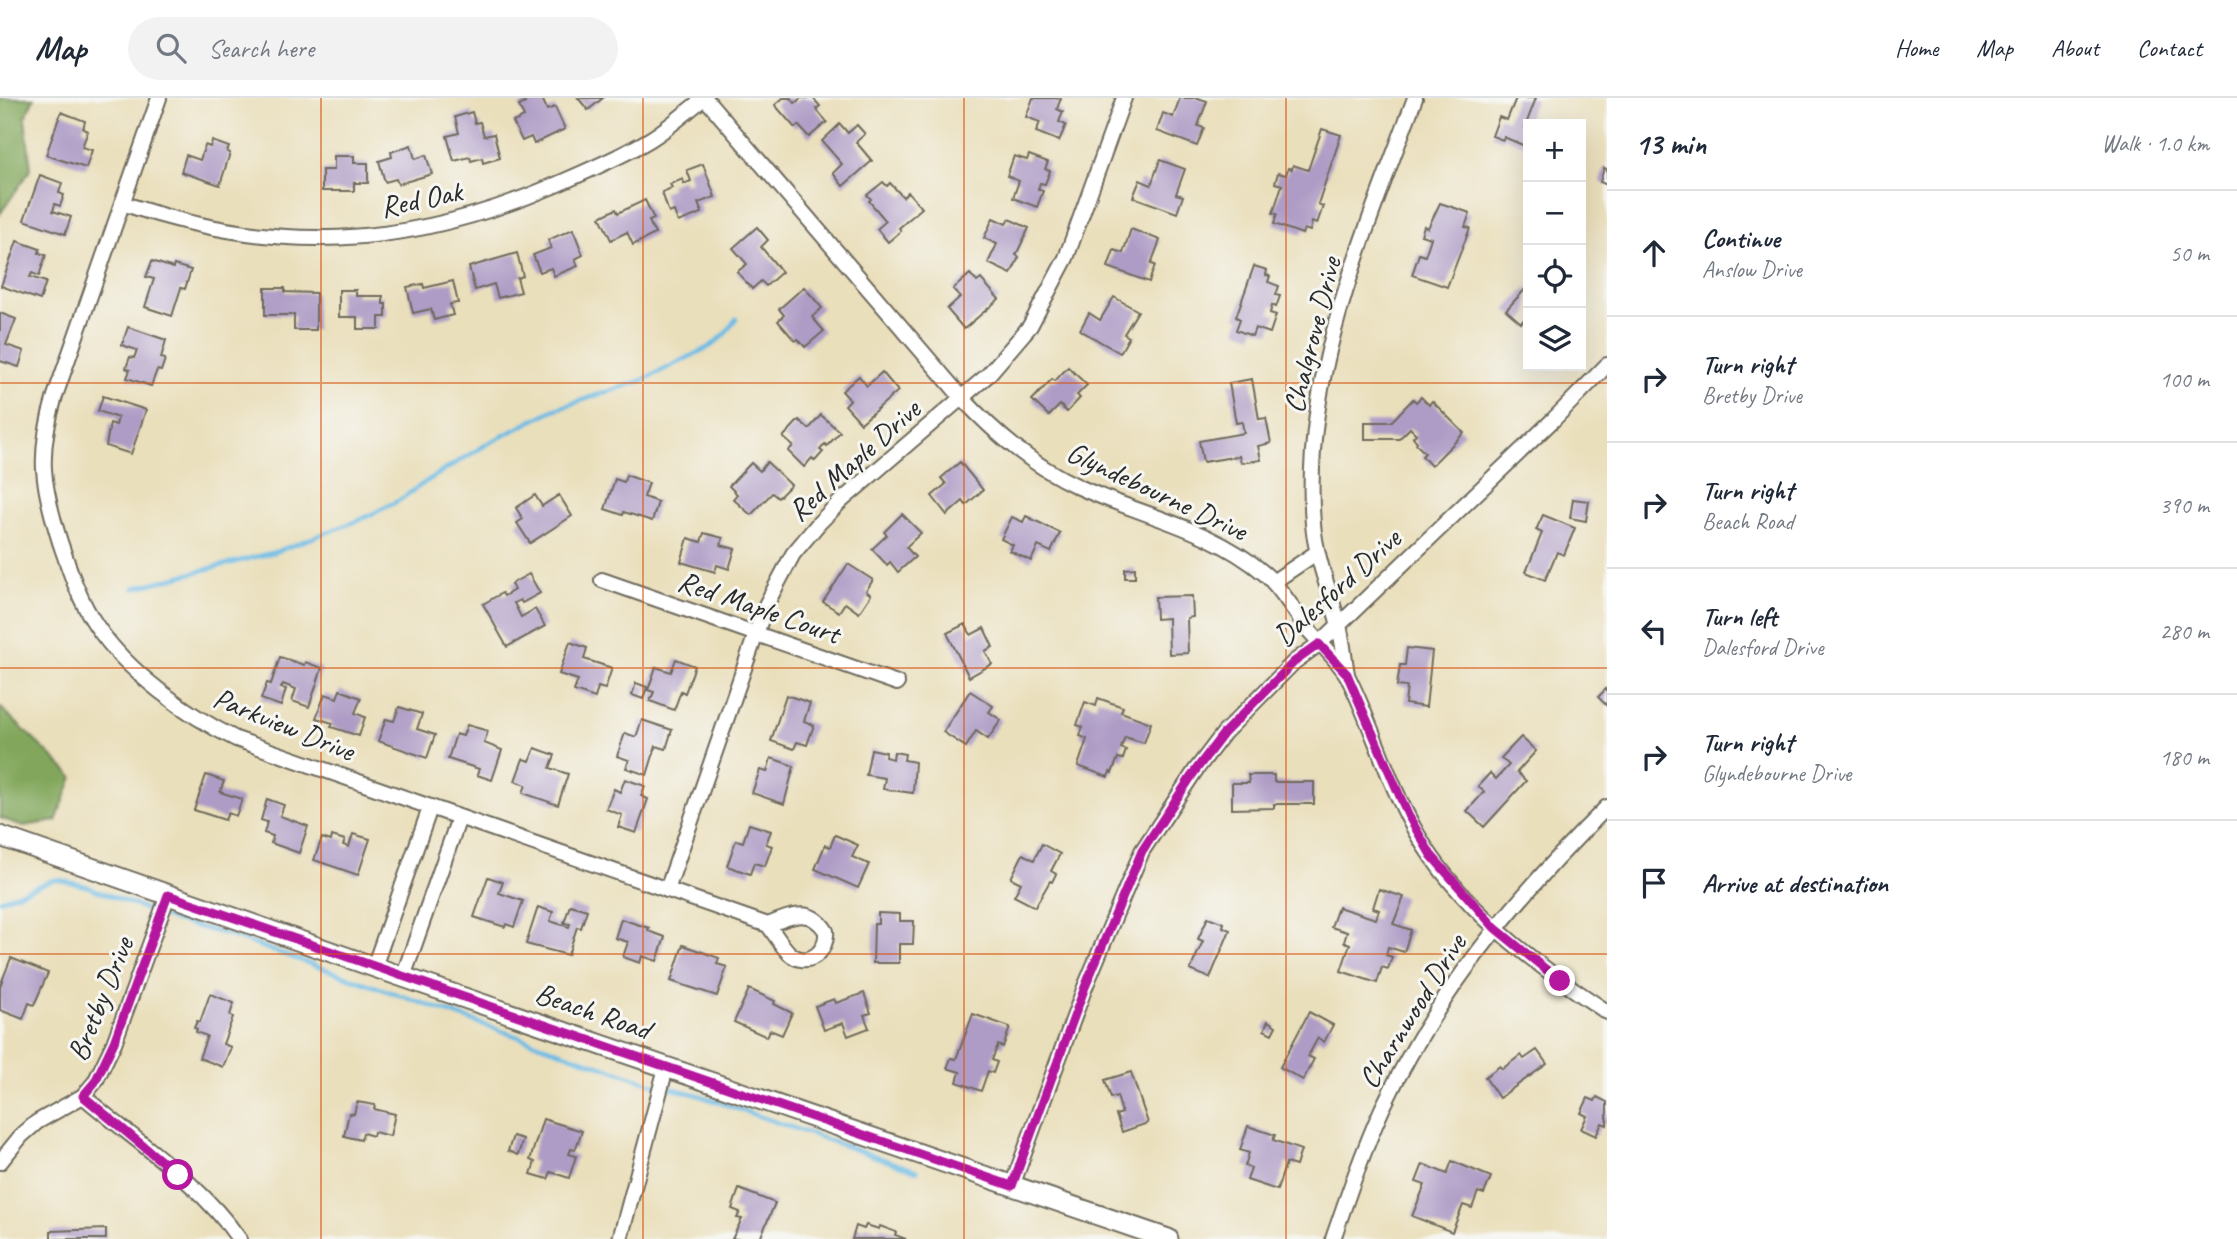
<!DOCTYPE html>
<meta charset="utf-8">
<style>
:root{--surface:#fff;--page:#f2f2f3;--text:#1f2937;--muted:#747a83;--line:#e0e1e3}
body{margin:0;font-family:Caveat,sans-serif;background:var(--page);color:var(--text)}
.controls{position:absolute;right:21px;top:21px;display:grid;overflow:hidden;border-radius:0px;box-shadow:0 7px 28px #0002}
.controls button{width:63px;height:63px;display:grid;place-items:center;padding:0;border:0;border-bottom:2px solid var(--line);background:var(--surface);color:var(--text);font:35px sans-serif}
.stop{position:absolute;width:21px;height:21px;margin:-16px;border:5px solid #b5179e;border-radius:50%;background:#fff}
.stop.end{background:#b5179e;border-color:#fff;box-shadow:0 2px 7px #0008}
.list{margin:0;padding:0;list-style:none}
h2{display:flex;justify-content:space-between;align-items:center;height:91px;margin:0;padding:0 28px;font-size:30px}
h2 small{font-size:23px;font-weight:400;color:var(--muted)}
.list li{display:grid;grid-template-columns:46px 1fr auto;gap:21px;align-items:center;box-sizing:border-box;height:126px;padding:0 28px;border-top:2px solid var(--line)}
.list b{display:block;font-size:26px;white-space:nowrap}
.list p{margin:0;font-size:23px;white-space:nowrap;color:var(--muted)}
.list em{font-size:23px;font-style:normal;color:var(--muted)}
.icon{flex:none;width:38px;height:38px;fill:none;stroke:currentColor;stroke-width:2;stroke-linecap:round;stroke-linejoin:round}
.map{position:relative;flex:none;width:1607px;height:1141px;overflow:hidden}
header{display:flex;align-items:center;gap:42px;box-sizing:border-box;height:98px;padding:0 35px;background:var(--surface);border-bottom:2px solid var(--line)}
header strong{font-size:33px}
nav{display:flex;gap:38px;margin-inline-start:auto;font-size:24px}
.search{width:490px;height:63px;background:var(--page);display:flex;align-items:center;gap:18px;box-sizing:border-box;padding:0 24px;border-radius:38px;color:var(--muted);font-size:26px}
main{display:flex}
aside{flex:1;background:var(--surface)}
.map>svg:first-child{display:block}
.forest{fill:#82a75c;stroke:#566944;stroke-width:2}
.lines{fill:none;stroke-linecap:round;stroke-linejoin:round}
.stream{stroke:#6abbe5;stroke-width:4.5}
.building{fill:#af9cc6}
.street-casing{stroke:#6e6a5d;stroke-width:18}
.secondary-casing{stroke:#6e6a5d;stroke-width:23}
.street{stroke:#fff;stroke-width:14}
.secondary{stroke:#fff;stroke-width:19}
.route{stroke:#b5179e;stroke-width:9}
.grid{fill:none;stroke:#d5540f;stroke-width:2;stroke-opacity:0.55}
.labels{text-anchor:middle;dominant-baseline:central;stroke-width:6;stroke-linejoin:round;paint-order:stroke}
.street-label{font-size:30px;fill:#2b2b2b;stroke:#f6f6f2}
</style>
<header>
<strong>Map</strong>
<div class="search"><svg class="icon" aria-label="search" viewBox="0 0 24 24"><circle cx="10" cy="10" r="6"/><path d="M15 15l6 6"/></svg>Search here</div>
<nav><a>Home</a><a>Map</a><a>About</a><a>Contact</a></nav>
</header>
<main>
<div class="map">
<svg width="1607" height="1141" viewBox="0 0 1607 1141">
<rect width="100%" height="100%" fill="#f6f6f2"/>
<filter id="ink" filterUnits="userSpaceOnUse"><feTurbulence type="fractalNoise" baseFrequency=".0143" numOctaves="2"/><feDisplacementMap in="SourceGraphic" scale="14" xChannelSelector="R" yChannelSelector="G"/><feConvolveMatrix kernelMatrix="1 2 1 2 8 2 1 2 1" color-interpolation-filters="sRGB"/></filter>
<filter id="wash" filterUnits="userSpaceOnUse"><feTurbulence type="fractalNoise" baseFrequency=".00686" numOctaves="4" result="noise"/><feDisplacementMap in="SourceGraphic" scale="28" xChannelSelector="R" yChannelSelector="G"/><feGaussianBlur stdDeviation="1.57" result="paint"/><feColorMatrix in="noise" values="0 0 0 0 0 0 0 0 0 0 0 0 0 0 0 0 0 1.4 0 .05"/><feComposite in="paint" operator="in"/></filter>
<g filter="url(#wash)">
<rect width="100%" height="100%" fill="#eadfbb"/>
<g class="forest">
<polygon points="0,0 34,0 25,20 31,71 0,116"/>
<polygon points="0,609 73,679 56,723 23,728 0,720"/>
</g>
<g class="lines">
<g class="stream">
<polyline points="134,490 275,454 362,421 398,403 427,383 487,346 553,312 643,282 711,248 725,236 736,221"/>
<polyline points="0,802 53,782 60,782 86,788 175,823 225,836 653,986 695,996 917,1073"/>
</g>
</g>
<g id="blocks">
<g class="building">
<polygon points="522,0 542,0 547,12 555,9 565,31 534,46 531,39 522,43 513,24 524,19 519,8 525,5"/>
<polygon points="578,0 603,0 588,12"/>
<polygon points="783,0 791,0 795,5 801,0 813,0 820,8 816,11 827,24 809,39 798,27 795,30 775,7"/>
<polygon points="1033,0 1061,0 1057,11 1063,14 1059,24 1066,27 1059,43 1036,34 1040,24 1026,19"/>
<polygon points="1180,0 1198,0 1207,3 1198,28 1204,30 1197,48 1157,33 1163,15 1173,19"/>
<polygon points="1516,0 1536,0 1525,29 1528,31 1525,48 1504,39 1503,42 1492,38 1499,19 1507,22"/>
<polygon points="61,14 85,23 83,31 88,33 82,49 92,52 86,70 46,57"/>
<polygon points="472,14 475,25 480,24 484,38 494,36 500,60 483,65 482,60 471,63 470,59 454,63 447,38 459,35 455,19"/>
<polygon points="840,26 848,35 857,27 865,36 856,44 872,63 843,88 833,75 842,66 822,43"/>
<polygon points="1322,31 1341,37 1318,106 1323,108 1317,126 1312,124 1310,133 1304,131 1302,136 1274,126 1277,116 1273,115 1282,87 1275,85 1278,75 1286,77 1288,70 1292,71 1293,67 1308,72"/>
<polygon points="212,43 229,49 227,54 230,55 220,87 181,74 186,57 200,62 205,47 210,49"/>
<polygon points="411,47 415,61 426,57 432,76 398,86 396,81 385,84 379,63 392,59 391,54"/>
<polygon points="1029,57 1048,64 1045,71 1050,73 1045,86 1040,85 1038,91 1043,93 1037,109 1013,100 1019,83 1007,78 1014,58 1027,62"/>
<polygon points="334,58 354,58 354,65 368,65 368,85 354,85 354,93 322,93 322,72 334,72"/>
<polygon points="1160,62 1185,71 1176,96 1183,98 1177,115 1133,99 1140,82 1151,87"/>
<polygon points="703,66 715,99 698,105 702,115 678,124 674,113 669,115 662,94 672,90 670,86 683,81 684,86 691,83 687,72"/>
<polygon points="1604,70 1607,71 1607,87 1600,84"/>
<polygon points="40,77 62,85 59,95 64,97 60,108 55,106 53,113 71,119 65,136 24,122"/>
<polygon points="883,84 887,88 890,85 903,99 908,94 922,110 899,130 901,133 888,144 877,131 886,123 869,103 871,101 867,97"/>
<polygon points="645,102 654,121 649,123 655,136 633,147 627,134 611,142 600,119 616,111 618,115"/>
<polygon points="1440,105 1470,115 1465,129 1470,130 1447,189 1412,177 1419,156 1425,158 1431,140 1421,137 1424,128 1428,130"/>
<polygon points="993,120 1006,126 1009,121 1029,130 1016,157 1019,159 1011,176 988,165 997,146 984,140"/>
<polygon points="757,129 768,142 761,149 782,174 766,188 761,183 752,191 737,174 747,166 733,150"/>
<polygon points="573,131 583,157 575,161 578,168 554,178 551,170 540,174 533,157 551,150 548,142"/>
<polygon points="1131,131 1160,142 1151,166 1155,167 1149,184 1108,169 1114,152 1123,155"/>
<polygon points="17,143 40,151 39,155 46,157 39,178 32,175 30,179 46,184 40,202 1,188"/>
<polygon points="517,155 523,178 517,180 521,194 498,200 494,186 475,192 469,169"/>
<polygon points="152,163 173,170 174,167 191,172 185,191 181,190 172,218 145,209 154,181 146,179"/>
<polygon points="1254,168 1267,172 1266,177 1270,178 1268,184 1279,188 1276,197 1280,198 1276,209 1272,207 1270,215 1276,217 1270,235 1255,230 1252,238 1236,232 1240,221 1236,219"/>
<polygon points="970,176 977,184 981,181 999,201 964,231 947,211 960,199 953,191"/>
<polygon points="453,183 458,205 450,206 453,217 434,222 431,211 413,215 407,189 423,186 424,190"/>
<polygon points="1528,188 1528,217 1521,225 1506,212"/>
<polygon points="804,189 822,210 812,219 824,233 805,249 798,241 795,243 778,223 784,217 779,211"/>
<polygon points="265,190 285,190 285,194 316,195 316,232 294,232 294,217 265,217"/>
<polygon points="339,192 356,192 356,198 383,198 383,206 386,206 386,219 379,219 379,231 357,231 357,219 339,219"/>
<polygon points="1114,199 1138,213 1124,236 1129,239 1120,255 1080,232 1089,215 1100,222"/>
<polygon points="0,215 16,221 6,247 24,253 19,269 0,263"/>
<polygon points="128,229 166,242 161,260 165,261 161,273 157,272 151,288 127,280 130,272 126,270 130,259 134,260 137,252 122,247"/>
<polygon points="1068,269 1087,287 1077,297 1080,300 1067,314 1060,307 1049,318 1032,302 1052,281 1055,283"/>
<polygon points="882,274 898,293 861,325 845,307 850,302 842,293 859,278 867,288"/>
<polygon points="1252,281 1259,321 1266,320 1271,345 1258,348 1261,362 1241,365 1239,358 1203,364 1199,343 1244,335 1242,324 1236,325 1229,285"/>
<polygon points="103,298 146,312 131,356 106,348 110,325 116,327 118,320 98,313"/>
<polygon points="1421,299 1429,307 1432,303 1464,335 1431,368 1422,358 1425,355 1416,346 1417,344 1413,339 1416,336 1410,330 1399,341 1365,341 1365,324 1391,324 1413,301 1416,304"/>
<polygon points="821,317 840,334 827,348 825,346 820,352 823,354 815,363 812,360 804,369 788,353 793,348 783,339 799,322 809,331"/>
<polygon points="767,364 791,387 778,400 772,395 751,417 733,401 737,396 729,388 751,365 760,373"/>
<polygon points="960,364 983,392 966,407 963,403 947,417 932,398 946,386 941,380"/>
<polygon points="626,377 649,385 644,399 658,404 652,423 624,414 623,417 605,411 615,381 624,384"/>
<polygon points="535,397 542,408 559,397 572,418 530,445 517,425 523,421 516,410"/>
<polygon points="1573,401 1589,403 1586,423 1570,420"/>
<polygon points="902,416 921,435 906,449 915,459 898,474 890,464 887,467 872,451 887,437 884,434"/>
<polygon points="1543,417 1575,430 1564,457 1557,454 1545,482 1526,474 1542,435 1536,432"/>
<polygon points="1026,418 1060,435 1051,454 1038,448 1031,463 1010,453 1013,447 1001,441 1012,419 1023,424"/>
<polygon points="704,435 723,440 721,447 735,451 729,471 717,467 715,474 681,464 688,440 701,444"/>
<polygon points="848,466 873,482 866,493 871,497 859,515 845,505 839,514 823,504"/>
<polygon points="1135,470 1135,480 1125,480 1125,471"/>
<polygon points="529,476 540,495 522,505 520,502 514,505 521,519 535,511 545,528 507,549 483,506 502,495 504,498 514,492 511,486"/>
<polygon points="1192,498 1193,519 1187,520 1188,555 1169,556 1168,520 1156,521 1155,499"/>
<polygon points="965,526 971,537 984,530 993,549 985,553 992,566 969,579 947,535"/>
<polygon points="570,544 587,550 584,561 612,570 605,591 598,589 595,600 574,593 578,582 559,576"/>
<polygon points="1407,550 1432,553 1426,609 1405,606 1407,589 1397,588 1400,567 1405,567"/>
<polygon points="280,559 304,567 305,564 322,570 309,609 292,603 296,591 283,586 281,590 286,591 281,608 261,601 267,585 271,586"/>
<polygon points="676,561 695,568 685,595 681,593 674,612 650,603 654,594 648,592 656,569 671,574"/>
<polygon points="636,585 647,589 643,601 632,597"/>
<polygon points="1607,590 1607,608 1598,599"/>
<polygon points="340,592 361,600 355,615 365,619 359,638 331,629 333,625 316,620 325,596 337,600"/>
<polygon points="970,593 993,608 989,614 1001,622 988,641 976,633 966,649 943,634"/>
<polygon points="786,597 810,605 804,623 814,627 807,647 797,644 794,651 771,643"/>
<polygon points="1098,600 1123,609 1121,614 1151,625 1144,645 1125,639 1121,650 1126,652 1123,661 1118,660 1112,675 1110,674 1108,679 1078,668 1087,641 1080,638 1083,629 1077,627 1085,604 1096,608"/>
<polygon points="399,609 422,616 417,631 435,637 427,660 378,643 386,621 394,623"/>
<polygon points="642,622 672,632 666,651 656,648 647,677 626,670 629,662 617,658 625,635 636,639"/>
<polygon points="467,627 488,633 484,645 502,652 492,682 477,677 479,671 448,661 456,636 463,638"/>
<polygon points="1521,639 1536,653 1517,674 1526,683 1484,729 1467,713 1484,694 1478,688 1490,675 1496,681 1509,667 1501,660"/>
<polygon points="535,650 555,657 550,670 568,676 558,707 523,695 526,687 515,683 523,661 530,663"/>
<polygon points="871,651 886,654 885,659 893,661 894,654 905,656 904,662 915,664 913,695 883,691 885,680 866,677"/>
<polygon points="771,660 794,668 784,706 752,695 760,672 767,674"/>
<polygon points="206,677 224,683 220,694 242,701 236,718 228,715 225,722 194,712"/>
<polygon points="1248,677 1274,677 1274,684 1314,684 1314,706 1274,706 1274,710 1232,711 1232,685 1249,685"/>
<polygon points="625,681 645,688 641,698 648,701 636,735 618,729 622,717 606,711 614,691 620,694"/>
<polygon points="267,701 284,707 280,718 308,728 299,755 271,745 273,738 264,735 267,724 261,722"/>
<polygon points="749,726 771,733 766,746 772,748 765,768 754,765 750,776 727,768 736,742 743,744"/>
<polygon points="353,736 370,741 358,777 314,762 322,740 331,743 332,738 345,742 343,747 349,749"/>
<polygon points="835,737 858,747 852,759 869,766 858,790 815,771 825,747 830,749"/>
<polygon points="1042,746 1060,756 1051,773 1056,776 1052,784 1050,783 1035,809 1014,798 1021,785 1011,780 1023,756 1034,762"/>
<polygon points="488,779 503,784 499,795 523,803 514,829 506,826 505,829 474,819"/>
<polygon points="1379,791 1404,799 1393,826 1411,832 1404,854 1388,849 1386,857 1392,859 1388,871 1382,869 1377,885 1341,873 1350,846 1344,844 1347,834 1331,829 1338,809 1376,821 1379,812 1373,810"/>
<polygon points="570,807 587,812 581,830 577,829 568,857 526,846 538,809 553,814 550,823 569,829 570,826 564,825"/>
<polygon points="878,815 900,816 900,823 914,823 913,846 899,846 899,865 873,865 874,826 878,826"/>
<polygon points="1208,819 1224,825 1223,829 1230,832 1210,880 1190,872 1203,843 1198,841"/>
<polygon points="621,821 649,830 648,833 665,839 657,863 642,858 640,865 623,859 628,844 615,840"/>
<polygon points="683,847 719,860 717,866 727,869 717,898 671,883"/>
<polygon points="11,860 48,875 34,907 29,905 23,921 0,912 0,888"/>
<polygon points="749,891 775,903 774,906 792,915 782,937 770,932 767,939 734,924"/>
<polygon points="864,895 871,915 864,917 869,930 848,938 843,925 824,932 815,908 834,901 836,905"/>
<polygon points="210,896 234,905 230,917 233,919 223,946 231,949 223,969 199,960 207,938 196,934 197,931 194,930 197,923 200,924"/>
<polygon points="1309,914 1333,927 1324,944 1318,940 1308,958 1314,961 1303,982 1280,969"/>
<polygon points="973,916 1010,929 1003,949 998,947 992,962 997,964 993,975 988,973 981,993 957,984 960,974 947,970 951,960 956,961"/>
<polygon points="1268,923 1276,928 1272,936 1264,932"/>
<polygon points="1537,952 1547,966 1499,1000 1485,979 1500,968 1502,971 1521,957 1524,961"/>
<polygon points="1131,974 1148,1025 1122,1034 1116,1017 1122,1015 1117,998 1111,1000 1105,982"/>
<polygon points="1597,999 1607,1004 1607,1027 1602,1025 1596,1038 1581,1031 1587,1018 1581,1015 1588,1000 1595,1003"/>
<polygon points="357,1004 375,1007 374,1011 395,1016 390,1038 374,1034 373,1038 363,1035 361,1042 344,1038 349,1015 354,1016"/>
<polygon points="543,1021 582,1033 575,1052 571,1051 569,1056 576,1058 569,1080 551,1074 548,1081 531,1076 535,1064 530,1062"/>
<polygon points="1248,1028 1275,1037 1273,1042 1301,1052 1296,1068 1286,1065 1277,1092 1247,1082 1251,1070 1245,1068 1249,1055 1240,1052"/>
<polygon points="513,1038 523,1041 518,1057 508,1053"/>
<polygon points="1452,1063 1491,1079 1484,1096 1478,1094 1472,1110 1463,1107 1452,1134 1412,1118 1425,1087 1416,1084 1423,1066 1447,1076"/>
<polygon points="739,1091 775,1105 760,1141 732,1141 742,1121 737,1120 740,1114 732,1111"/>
<polygon points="866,1127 879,1131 880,1128 896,1134 895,1137 906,1141 852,1141 856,1128 864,1131"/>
<polygon points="106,1131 106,1141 51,1141 51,1133"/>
</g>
</g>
</g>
<g filter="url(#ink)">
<use href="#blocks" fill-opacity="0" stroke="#6e6a5d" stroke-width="2"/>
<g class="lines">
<defs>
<g id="street">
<path d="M159,0L55,298C37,357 42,386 60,444C70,473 79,502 96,527C127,574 187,617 236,641L768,827C775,836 781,847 789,855C807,871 828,854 826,833C810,808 791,818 768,827"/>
<path d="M705,0L962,300C997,337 1033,368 1079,389C1142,418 1211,430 1265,476C1281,490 1292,510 1304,526C1315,541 1341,565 1348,579C1373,629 1388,685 1416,734C1458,809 1537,868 1607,914"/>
<path d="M122,105C274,157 406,151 553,88C585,74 619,60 649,42C669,30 686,14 704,0"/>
<polyline points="602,482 897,585"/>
<polyline points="1273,484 1316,455"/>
<path d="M1347,576C1344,559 1343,541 1338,524C1329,491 1316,460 1313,426C1301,278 1365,136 1415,0"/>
<polyline points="667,792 766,507 793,456 819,425 840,404 988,277 1030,228 1066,160 1124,0"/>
<polyline points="374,869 430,710"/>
<polyline points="403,879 459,720"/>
<path d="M83,998C135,1043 199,1083 239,1141"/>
<polyline points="0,1064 21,1038 37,1024 83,998 95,984 114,945 168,797"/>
<polyline points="1012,1088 1085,889 1142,753 1195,673 1224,635 1294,564 1319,546 1553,322 1607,267"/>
<polyline points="620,1141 666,970"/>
<path d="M1333,1141C1348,1097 1363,1053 1382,1011C1436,896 1517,798 1607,709"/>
</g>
<polyline id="secondary" points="0,738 403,879 1168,1141"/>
</defs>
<use href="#street" class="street-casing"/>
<use href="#secondary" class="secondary-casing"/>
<use href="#street" class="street"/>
<use href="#secondary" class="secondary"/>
</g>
</g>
<g class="lines" filter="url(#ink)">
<polyline class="route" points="178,1077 83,998 95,984 114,944 168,797 1012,1088 1085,889 1142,753 1195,673 1224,635 1294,564 1319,546 1347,576 1408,717 1431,757 1495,830 1560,883"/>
</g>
<path class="grid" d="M321,0V1141M643,0V1141M964,0V1141M1286,0V1141M0,285H1607M0,570H1607M0,856H1607"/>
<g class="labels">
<g class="street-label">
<text transform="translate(421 101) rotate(-12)">Red Oak</text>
<text transform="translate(1312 237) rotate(-76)">Chalgrove Drive</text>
<text transform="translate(854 362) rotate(-42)">Red Maple Drive</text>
<text transform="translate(1157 393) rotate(25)">Glyndebourne Drive</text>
<text transform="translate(1337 489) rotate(-42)">Dalesford Drive</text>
<text transform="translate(759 509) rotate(19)">Red Maple Court</text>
<text transform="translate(284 626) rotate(22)">Parkview Drive</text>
<text transform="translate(100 901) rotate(-68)">Bretby Drive</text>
<text transform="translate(593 913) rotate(19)">Beach Road</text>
<text transform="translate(1412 913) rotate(-58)">Charnwood Drive</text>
</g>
</g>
</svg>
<div class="controls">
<button>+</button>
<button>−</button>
<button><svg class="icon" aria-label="locate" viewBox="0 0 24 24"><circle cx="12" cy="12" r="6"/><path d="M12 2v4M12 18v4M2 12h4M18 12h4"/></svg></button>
<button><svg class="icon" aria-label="layers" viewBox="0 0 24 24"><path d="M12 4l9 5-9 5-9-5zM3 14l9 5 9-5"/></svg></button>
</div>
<div class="stop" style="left:178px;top:1077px"></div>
<div class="stop end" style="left:1560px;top:883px"></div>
</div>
<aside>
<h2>13 min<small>Walk · 1.0 km</small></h2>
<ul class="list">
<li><svg class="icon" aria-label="ahead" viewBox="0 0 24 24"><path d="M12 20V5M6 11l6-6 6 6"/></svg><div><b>Continue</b><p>Anslow Drive</p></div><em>50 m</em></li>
<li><svg class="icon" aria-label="right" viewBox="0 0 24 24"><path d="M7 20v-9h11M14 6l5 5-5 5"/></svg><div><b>Turn right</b><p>Bretby Drive</p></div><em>100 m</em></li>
<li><svg class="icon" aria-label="right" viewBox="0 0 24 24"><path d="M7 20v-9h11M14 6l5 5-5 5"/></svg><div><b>Turn right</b><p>Beach Road</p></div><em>390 m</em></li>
<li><svg class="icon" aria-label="left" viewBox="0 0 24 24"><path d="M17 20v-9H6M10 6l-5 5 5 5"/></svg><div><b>Turn left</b><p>Dalesford Drive</p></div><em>280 m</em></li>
<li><svg class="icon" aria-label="right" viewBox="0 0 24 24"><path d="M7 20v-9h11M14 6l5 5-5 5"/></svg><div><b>Turn right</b><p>Glyndebourne Drive</p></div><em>180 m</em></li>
<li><svg class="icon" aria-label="arrive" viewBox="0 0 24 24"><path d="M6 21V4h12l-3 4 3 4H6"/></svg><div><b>Arrive at destination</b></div></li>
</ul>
</aside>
</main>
